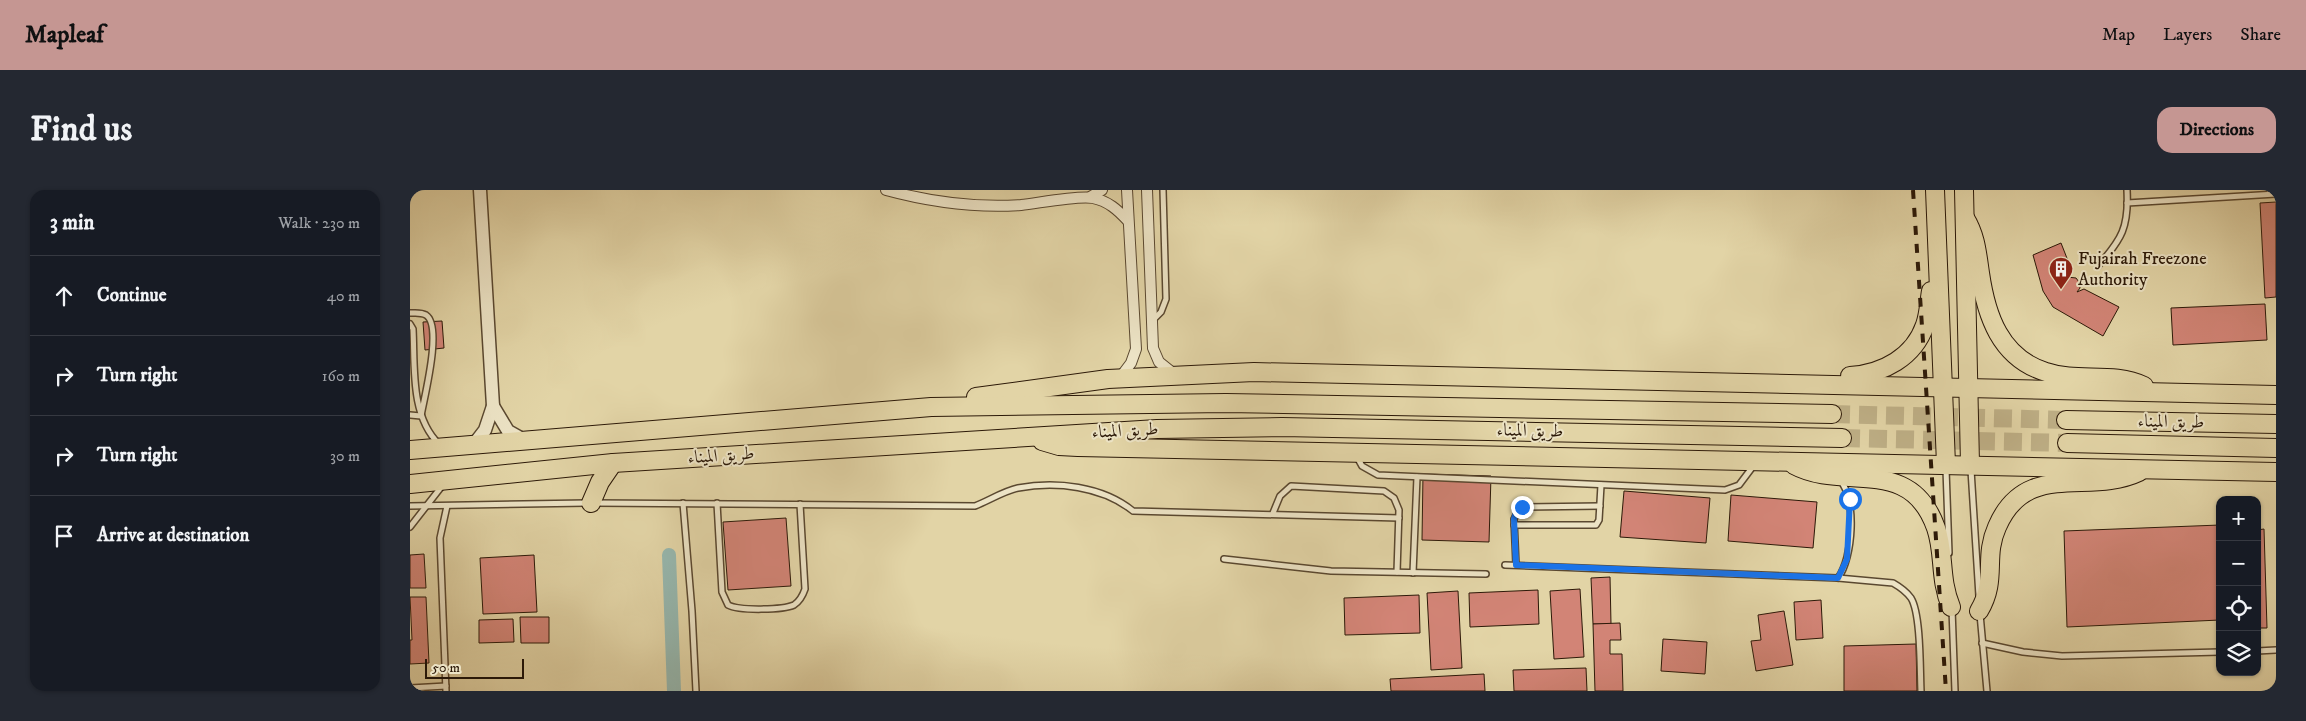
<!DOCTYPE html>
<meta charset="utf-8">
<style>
:root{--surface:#171b24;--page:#242831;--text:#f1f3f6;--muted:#9ea1a6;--line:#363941;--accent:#c59692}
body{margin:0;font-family:"IM FELL DW Pica",Amiri,serif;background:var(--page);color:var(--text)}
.controls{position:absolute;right:15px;bottom:15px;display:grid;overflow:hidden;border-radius:10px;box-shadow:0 1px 4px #0004}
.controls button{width:45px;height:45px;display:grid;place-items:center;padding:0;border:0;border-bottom:1px solid var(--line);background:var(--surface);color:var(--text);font:25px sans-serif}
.scale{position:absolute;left:15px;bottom:12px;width:99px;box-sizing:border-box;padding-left:5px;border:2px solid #2c1908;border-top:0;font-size:14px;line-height:18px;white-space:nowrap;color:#2c1908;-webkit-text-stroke:4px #ece3c5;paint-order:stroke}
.stop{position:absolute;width:15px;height:15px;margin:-11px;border:4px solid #1a73e8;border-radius:50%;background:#fff}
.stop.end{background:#1a73e8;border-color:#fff;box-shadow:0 1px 5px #0008}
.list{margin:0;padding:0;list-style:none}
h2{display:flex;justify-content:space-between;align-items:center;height:65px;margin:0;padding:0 20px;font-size:21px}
h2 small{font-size:16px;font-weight:400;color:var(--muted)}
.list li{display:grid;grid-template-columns:32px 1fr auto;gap:15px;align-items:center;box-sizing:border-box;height:80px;padding:0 20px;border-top:1px solid var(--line)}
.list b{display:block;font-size:19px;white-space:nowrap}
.list em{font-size:16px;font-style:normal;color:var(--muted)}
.icon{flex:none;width:28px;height:28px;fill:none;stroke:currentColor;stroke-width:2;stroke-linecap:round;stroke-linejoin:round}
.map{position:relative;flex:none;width:1866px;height:501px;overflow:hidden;border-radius:15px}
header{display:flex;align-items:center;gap:30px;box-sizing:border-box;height:70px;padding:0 25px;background:var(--accent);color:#111}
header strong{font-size:24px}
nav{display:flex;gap:28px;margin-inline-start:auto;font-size:18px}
.intro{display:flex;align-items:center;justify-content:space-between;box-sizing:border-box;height:120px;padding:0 30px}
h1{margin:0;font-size:35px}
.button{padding:12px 22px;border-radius:15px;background:var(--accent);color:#111;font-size:18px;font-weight:700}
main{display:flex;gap:30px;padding:0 30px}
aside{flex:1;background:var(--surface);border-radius:15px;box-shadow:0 1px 4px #0004}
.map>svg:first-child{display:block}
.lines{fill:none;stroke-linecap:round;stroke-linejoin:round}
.canal{stroke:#96b7ae;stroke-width:14}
.building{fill:#d28476;stroke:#2c1908}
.trunk-tunnel{stroke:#beaf86;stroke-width:18;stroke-dasharray:18 9;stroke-linecap:butt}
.service-casing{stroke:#5a4830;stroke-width:8}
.minor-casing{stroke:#5a4830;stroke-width:12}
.tertiary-casing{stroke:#5a4830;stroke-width:15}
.trunk-casing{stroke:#2c1908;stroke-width:20}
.service{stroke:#ece3c5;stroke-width:5}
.minor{stroke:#ece3c5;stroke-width:10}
.tertiary{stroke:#ece3c5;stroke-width:12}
.trunk{stroke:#e2d4a6;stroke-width:18}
.rail{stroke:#2c1908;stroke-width:4;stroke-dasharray:9 9;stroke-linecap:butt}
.route{stroke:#1a73e8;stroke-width:6}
.labels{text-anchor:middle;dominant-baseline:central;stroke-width:4;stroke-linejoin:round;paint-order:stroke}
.poi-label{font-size:18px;fill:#2c1908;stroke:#ece3c5;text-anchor:start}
.street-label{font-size:18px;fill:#2c1908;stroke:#ece3c5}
</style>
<header>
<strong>Mapleaf</strong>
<nav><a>Map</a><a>Layers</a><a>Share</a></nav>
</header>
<div class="intro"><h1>Find us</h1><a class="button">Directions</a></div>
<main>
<aside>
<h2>3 min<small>Walk · 230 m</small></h2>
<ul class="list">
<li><svg class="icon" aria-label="ahead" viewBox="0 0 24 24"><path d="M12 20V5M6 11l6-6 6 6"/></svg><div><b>Continue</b></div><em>40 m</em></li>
<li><svg class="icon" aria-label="right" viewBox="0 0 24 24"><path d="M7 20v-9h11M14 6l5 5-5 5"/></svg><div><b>Turn right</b></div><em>160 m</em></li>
<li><svg class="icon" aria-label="right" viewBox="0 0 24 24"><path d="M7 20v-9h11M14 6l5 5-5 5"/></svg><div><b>Turn right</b></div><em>30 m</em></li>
<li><svg class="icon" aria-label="arrive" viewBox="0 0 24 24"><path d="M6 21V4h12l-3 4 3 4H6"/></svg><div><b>Arrive at destination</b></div></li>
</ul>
</aside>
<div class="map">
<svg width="1866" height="501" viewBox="0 0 1866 501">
<rect width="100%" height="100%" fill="#e2d4a6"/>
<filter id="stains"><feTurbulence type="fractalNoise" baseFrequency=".004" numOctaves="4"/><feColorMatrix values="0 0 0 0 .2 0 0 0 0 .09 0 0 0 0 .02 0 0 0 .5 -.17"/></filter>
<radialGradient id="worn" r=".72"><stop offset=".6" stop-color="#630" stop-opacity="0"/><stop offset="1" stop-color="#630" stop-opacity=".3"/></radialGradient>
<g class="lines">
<polyline class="canal" points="259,365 264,501"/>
</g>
<g class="building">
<polygon points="1866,12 1866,107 1855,108 1850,13"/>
<polygon points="1651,53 1662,81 1656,84 1657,87 1666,88 1669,92 1670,98 1667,102 1674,99 1709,117 1693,146 1643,117 1633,101 1623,65"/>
<polygon points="1855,114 1857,150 1763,155 1761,118"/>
<polygon points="32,131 34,158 15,160 13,132"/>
<polygon points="1013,284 1081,286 1079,352 1012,350"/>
<polygon points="1214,301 1300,308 1296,353 1210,347"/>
<polygon points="1321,305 1407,312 1403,358 1318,351"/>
<polygon points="376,328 381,396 318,400 313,332"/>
<polygon points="1810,335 1810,430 1657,437 1654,341"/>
<polygon points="1854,339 1857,438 1847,438 1847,340"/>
<polygon points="14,364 16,398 0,398 0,365"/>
<polygon points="124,365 127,422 73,424 70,368"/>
<polygon points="1200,387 1201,434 1183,434 1181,388"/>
<polygon points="1170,399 1174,467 1144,469 1140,401"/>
<polygon points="1128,400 1129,434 1060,437 1059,403"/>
<polygon points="1048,401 1052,478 1021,480 1017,403"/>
<polygon points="1009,405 1010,443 935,445 934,408"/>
<polygon points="0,407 16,407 19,473 0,474 0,450 2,450"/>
<polygon points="1411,410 1413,448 1386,450 1384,412"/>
<polygon points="1374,421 1383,475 1346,481 1341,451 1351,450 1348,425"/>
<polygon points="110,427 139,427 139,453 111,453"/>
<polygon points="103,429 104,452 69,453 69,430"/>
<polygon points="1210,433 1211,450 1200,450 1200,464 1212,464 1213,501 1185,501 1183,434"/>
<polygon points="1253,449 1297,452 1295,484 1251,481"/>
<polygon points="1506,454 1507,501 1434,501 1434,456"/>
<polygon points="1176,478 1177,501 1104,501 1103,480"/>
<polygon points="1074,484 1075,501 981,501 980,489"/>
</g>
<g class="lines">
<g class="trunk-tunnel">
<polyline points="1422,224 1656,230"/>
<polyline points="1432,248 1657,253"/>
</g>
<defs>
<g id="service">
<polyline points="1717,13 1866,4"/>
<path d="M1688,76C1712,49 1719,37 1717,0"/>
<path d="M0,123C5,123 11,122 16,125C33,136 14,208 11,226L0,225"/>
<polyline points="742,131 751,122 756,109 753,0"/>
<path d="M0,134L3,139C5,176 0,226 29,254"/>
<polyline points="947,267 952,276 968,285 1315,300 1329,295 1344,275"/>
<polyline points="1536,279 1539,363"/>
<polyline points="1561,280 1569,406"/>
<path d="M185,313L565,316C578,311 594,301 608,298C646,291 692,296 723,321L989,328"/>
<polyline points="273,313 282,421 286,501"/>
<path d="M307,313L312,402L318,415C329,421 373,420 384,415C390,411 393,405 395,399L390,314"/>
<polyline points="0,316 177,313"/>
<polyline points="863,323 870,306 881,296 974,301 984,308 989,320 987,382"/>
<polyline points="1104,335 1186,335 1189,330 1191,295"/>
<polyline points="0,337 32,296"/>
<polyline points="814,369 921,381 1076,384"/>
<path d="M1095,375L1428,388L1483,393C1490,397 1496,401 1501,408C1511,424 1510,480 1511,501"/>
<polyline points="1106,375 1104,329 1109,319 1116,317 1190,316"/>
<polyline points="1003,383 1007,287"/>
<path d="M1428,388C1443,368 1447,309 1430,290"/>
<polyline points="1542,419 1545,501"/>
<polyline points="1570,424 1577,501"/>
<polyline points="1572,453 1613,462 1652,466 1810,462"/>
<polyline points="1847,461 1866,460"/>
<polyline points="0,498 36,496"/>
<polyline points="36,501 30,348 37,316"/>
</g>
<g id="minor">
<path d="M476,0C520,12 565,18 611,15C629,13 669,5 683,8C698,11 708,20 718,31"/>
<polyline points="737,0 743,158 749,172 764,184"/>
<polyline points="680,7 692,0"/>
<polyline points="709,189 721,173 726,159 717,0"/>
</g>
<g id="tertiary">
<polyline points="83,216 98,241 114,250"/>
<polyline points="65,253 75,240 83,216 70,0"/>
</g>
<g id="trunk">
<polyline points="1525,0 1536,274"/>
<polyline points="1554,0 1560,274"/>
<path d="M1555,28C1566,46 1567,63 1570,83C1576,125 1590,168 1636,182C1668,193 1702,181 1734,196"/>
<path d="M1440,186C1473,184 1504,167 1515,135C1519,124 1519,112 1521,101"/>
<polyline points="566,207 698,189 844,182 1866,205"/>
<polyline points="1656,230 1866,234"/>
<polyline points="632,251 649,256 668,257 1866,282"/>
<polyline points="1657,253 1866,258"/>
<polyline points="0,260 521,217 816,213 1422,224"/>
<path d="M1384,275C1434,302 1500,264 1526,338C1535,364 1529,388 1541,417"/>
<polyline points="0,294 203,273 747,239 872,237 1432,248"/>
<polyline points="181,313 190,292 203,273"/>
<path d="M1569,421C1588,389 1573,368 1587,337C1616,269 1679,306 1729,282"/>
</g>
</defs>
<use href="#service" class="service-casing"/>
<use href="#minor" class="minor-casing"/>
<use href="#tertiary" class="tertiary-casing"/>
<use href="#trunk" class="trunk-casing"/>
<use href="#service" class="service"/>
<use href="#minor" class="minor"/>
<use href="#tertiary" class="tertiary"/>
<use href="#trunk" class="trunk"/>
<polyline class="rail" points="1503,0 1536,501"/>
</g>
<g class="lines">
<polyline class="route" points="1112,317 1106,322 1104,329 1106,375 1428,388 1437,369 1440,309"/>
</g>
<defs>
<symbol id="building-pin" viewBox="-11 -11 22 30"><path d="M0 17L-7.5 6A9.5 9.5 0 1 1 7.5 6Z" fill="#8f2418" stroke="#ece3c5"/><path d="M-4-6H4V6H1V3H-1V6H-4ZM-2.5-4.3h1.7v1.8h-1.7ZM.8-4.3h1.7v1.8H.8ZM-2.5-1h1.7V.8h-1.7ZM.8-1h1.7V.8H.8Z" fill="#fff"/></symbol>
</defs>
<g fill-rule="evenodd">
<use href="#building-pin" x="1637" y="65" width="28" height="38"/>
</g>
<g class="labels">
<g class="poi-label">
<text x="1668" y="69">Fujairah Freezone<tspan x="1668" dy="21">Authority</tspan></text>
</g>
<g class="street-label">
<text transform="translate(1761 232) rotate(1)">طريق الميناء</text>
<text transform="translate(715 241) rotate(-3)">طريق الميناء</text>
<text transform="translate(1120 241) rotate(1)">طريق الميناء</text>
<text transform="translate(311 266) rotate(-4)">طريق الميناء</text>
</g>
</g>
<rect width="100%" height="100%" filter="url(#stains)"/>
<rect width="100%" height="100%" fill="url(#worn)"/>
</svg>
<div class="controls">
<button>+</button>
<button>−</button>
<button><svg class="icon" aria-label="locate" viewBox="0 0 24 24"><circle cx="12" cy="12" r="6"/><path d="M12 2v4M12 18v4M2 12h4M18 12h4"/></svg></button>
<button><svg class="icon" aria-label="layers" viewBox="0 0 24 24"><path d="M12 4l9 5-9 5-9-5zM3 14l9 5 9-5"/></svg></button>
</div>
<div class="scale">50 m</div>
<div class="stop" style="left:1440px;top:309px"></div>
<div class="stop end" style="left:1112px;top:317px"></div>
</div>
</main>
